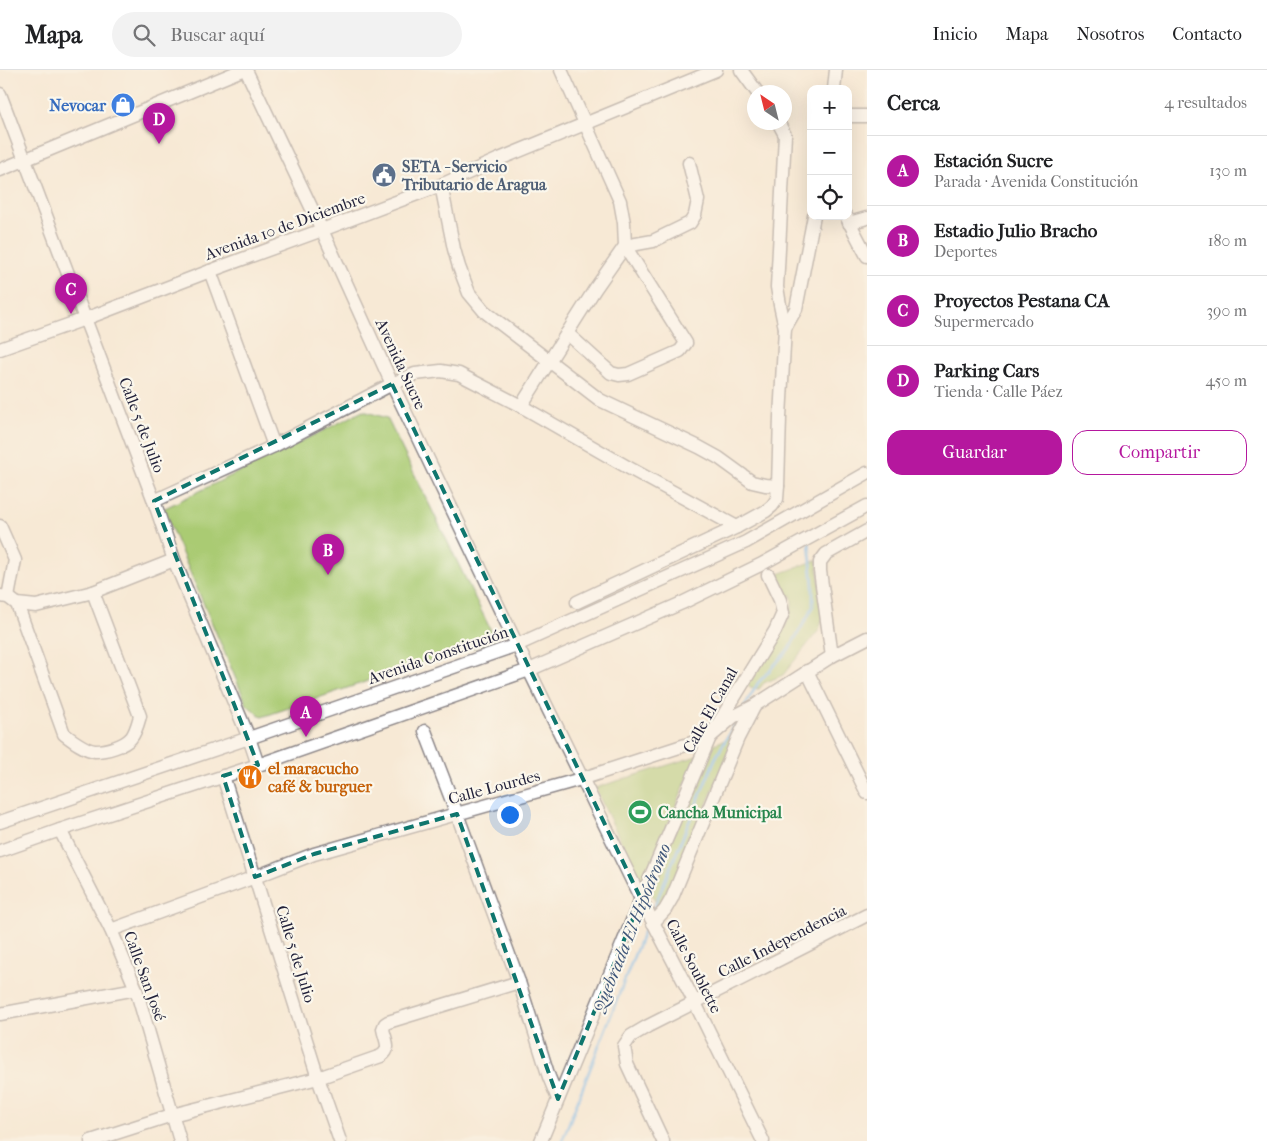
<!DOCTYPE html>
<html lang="es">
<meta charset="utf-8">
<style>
:root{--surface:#fff;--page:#f2f2f2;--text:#202124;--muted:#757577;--line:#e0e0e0;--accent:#b5179e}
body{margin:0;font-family:"IM FELL French Canon",serif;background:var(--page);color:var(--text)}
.controls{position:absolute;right:15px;top:15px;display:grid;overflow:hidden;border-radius:10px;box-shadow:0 5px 20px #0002}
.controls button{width:45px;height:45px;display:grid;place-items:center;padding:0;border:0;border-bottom:1px solid var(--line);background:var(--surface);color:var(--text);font:25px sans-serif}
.compass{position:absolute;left:747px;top:15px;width:45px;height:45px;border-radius:50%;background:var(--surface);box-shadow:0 5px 20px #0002;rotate:325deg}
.you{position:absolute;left:509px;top:744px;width:18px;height:18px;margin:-12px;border:4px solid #fff;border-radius:50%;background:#1a73e8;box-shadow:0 0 0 8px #1a73e833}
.badge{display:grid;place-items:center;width:32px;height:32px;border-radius:50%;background:var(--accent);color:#fff;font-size:16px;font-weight:700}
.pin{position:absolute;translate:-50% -41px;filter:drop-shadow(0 1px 2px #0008)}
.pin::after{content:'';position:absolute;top:26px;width:18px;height:15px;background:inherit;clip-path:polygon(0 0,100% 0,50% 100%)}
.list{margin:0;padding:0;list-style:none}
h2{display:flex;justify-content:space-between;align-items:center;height:65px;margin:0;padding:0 20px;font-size:21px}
h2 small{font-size:16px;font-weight:400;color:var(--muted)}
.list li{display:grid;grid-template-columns:32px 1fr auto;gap:15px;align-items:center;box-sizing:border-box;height:70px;padding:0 20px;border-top:1px solid var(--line)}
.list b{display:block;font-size:19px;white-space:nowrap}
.list p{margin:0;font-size:16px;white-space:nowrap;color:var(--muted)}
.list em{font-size:16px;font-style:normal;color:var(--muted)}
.actions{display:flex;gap:10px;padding:15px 20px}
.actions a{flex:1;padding:11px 0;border:1px solid var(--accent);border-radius:15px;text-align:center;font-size:18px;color:var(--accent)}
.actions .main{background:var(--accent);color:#fff}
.icon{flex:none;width:28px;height:28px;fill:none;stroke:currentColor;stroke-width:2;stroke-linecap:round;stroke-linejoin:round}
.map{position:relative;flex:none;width:867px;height:1071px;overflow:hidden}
header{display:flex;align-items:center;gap:30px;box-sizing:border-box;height:70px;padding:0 25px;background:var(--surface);border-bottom:1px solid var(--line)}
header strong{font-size:24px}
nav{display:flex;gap:28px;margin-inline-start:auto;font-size:18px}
.search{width:350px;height:45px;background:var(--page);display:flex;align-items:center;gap:12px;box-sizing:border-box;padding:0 18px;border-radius:28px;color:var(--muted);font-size:19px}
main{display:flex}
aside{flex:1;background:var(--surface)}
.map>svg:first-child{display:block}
.green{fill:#aacb73;stroke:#667657}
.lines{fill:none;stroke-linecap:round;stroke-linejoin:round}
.stream{stroke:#79baee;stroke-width:3}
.minor-casing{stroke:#8c8688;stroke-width:15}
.minor{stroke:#fff;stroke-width:12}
.marked{fill:none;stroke:#0f766e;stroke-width:4;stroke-dasharray:10 6;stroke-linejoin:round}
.labels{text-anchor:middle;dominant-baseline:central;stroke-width:4.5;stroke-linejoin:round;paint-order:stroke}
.shop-label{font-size:16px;font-weight:bold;fill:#366cbe;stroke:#fbf7ec;text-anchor:end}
.service-label{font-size:16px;font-weight:bold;fill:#4e5e75;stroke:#fbf7ec;text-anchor:start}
.street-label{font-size:16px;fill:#22223b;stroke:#fbf7ec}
.food-label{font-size:16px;font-weight:bold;fill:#c56008;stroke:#fbf7ec;text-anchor:start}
.leisure-label{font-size:16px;font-weight:bold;fill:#27864d;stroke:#fbf7ec;text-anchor:start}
.water-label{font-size:18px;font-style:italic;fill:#40577a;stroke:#fbf7ec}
</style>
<header>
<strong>Mapa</strong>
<div class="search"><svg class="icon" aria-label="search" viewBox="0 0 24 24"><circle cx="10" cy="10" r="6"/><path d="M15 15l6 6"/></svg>Buscar aquí</div>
<nav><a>Inicio</a><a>Mapa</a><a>Nosotros</a><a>Contacto</a></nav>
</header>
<main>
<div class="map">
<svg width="867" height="1071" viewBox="0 0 867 1071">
<rect width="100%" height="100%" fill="#fbf7ec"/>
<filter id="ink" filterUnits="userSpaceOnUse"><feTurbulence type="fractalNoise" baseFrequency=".02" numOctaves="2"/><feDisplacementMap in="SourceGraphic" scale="10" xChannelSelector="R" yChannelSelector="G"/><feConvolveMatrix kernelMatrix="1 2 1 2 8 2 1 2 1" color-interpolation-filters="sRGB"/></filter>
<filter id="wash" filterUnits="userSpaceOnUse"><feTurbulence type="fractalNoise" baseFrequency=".0096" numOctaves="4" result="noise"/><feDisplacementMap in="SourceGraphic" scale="20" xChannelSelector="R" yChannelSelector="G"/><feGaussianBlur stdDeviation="1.12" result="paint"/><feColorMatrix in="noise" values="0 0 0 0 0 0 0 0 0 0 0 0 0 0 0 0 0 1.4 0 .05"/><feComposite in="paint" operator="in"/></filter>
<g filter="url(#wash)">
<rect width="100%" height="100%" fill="#f7e9d5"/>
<g class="green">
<polygon points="363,341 387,348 496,571 415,595 262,647 247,635 163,439"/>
<path d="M817,490L823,547L819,560L783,605L764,613L759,619L750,618L748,614C761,595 799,549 791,525L784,528L776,505Z"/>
<polygon points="736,666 661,841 650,821 711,675"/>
<polygon points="697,686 642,815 595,718"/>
</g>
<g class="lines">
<g class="stream">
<polyline points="744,637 758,613 789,579 813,537 813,515 809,472"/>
<polyline points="652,842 715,689 736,651"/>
<polyline points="562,1071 648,850"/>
</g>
</g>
</g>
<g filter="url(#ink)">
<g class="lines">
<defs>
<g id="minor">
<polyline points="246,0 322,160 392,314 529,600 641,829 695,933 763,1071"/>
<polyline points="741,0 757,22"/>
<polyline points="834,19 836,0"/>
<polyline points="0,24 154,431 174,490 249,668 258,695"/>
<polyline points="848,46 867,46"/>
<polyline points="0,100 242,0"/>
<polyline points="441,115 454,179 459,197 469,223 484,241 600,330 699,377 719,388 752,412 765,415 778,416"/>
<polyline points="846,146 867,186"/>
<polyline points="849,153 867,148"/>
<polyline points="210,201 274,376"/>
<polyline points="785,258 796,239 814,146"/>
<polyline points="567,263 611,303 619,305 628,304 680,281 686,273 625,176 653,171 690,153 695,145 698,130 689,93"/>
<polyline points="0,279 85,249 210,201 322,160 441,115 497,90 716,0"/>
<polyline points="521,336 595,219 625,176 624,153 620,131 561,0"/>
<polyline points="154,431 274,376 392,314 415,304 441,301 459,304 521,336 629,398 737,457"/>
<polyline points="0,456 15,490 8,527"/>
<path d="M0,526L8,527L17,534L64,664C72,670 85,680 95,681C106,681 124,676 131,668C136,662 138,653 140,646L93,522"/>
<polyline points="577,532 737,457 766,441 772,436 777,429 778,416 780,347 785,258 780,235 777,217 785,65 778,52"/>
<polyline points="17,534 36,536 93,522 174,490"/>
<polyline points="832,586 820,501 820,492 826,484 867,461"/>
<polyline points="807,601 867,723"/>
<polyline points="425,661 457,744 519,912 549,1007 558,1029"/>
<polyline points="223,706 318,1008 340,1071"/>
<polyline points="0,752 249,668 517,575 746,472 867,403"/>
<polyline points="60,760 111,860 136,919 180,1071"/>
<polyline points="0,781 60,760 258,695 529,600 682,533 760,495 867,436"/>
<polyline points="653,853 665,840 672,828 738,668 754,637"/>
<polyline points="111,860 255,807 314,784 581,709 710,667 733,647 754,636 832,586 867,568"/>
<polyline points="0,944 136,919"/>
<path d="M91,1071L172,1045L318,1008L381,986C392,979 385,970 383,959L385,954L388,952L519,912"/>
<polyline points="541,1071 641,829 710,667 775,561 783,543 780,530 768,505"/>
<polyline points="663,1071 627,994 624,976 631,966 648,956 867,845"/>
</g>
</defs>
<use href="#minor" class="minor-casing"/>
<use href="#minor" class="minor"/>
</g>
</g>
<path d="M0 0H867V1071H0ZM392,314L641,829L558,1029L457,744L314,784L255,807L223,706L258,695L154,431Z" fill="#f7e9d5" fill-opacity=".55" fill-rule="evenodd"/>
<path class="marked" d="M392,314L641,829L558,1029L457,744L314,784L255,807L223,706L258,695L154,431Z"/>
<defs>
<symbol id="shop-disc" viewBox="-11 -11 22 22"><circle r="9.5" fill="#3f7fe0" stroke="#fbf7ec"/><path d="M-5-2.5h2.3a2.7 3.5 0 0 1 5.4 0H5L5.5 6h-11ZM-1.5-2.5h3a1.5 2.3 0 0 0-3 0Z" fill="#fff"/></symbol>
<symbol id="civic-disc" viewBox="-11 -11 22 22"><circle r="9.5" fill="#5c6f8a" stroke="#fbf7ec"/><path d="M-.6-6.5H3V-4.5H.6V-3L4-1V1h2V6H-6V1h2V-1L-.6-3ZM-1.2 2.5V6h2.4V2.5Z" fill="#fff"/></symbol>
<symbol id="restaurant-disc" viewBox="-11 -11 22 22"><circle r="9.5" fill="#e8710a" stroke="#fbf7ec"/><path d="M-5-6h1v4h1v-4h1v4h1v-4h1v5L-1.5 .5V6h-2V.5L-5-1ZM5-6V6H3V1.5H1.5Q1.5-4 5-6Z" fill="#fff"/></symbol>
<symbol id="stadium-disc" viewBox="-11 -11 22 22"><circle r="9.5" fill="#2e9e5b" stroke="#fbf7ec"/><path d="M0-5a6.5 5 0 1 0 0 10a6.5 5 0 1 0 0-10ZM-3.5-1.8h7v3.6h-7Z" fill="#fff"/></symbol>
</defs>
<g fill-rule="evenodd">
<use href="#shop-disc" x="109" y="21" width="28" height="28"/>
<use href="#civic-disc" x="370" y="91" width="28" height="28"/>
<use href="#restaurant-disc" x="236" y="693" width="28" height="28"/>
<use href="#stadium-disc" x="626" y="728" width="28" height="28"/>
</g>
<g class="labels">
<g class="shop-label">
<text x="106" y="35">Nevocar</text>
</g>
<g class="service-label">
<text x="402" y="96">SETA - Servicio<tspan x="402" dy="18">Tributario de Aragua</tspan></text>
</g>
<g class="street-label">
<text transform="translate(285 156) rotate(-20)">Avenida 10 de Diciembre</text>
<text transform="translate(401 294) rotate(65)">Avenida Sucre</text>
<text transform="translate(142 355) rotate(69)">Calle 5 de Julio</text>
<text transform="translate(438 585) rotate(-19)">Avenida Constitución</text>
<text transform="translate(710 640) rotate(-61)">Calle El Canal</text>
<text transform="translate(494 717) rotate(-15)">Calle Lourdes</text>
<text transform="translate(782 871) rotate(-27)">Calle Independencia</text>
<text transform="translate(296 884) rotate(73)">Calle 5 de Julio</text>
<text transform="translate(694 896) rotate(63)">Calle Soublette</text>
<text transform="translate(145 906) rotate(70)">Calle San José</text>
</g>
<g class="food-label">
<text x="268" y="698">el maracucho<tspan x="268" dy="18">café &amp; burguer</tspan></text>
</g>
<g class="leisure-label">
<text x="658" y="742">Cancha Municipal</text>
</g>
<g class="water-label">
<text transform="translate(632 858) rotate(-68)">Quebrada El Hipódromo</text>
</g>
</g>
</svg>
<div class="controls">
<button>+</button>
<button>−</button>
<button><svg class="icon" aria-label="locate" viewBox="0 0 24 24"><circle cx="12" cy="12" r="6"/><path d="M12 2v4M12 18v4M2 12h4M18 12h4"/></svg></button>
</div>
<svg class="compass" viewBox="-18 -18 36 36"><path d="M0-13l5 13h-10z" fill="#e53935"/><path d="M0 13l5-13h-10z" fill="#757577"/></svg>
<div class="you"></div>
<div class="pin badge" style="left:306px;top:667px">A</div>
<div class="pin badge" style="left:328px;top:505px">B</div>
<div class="pin badge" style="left:71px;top:244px">C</div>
<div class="pin badge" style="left:159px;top:74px">D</div>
</div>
<aside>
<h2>Cerca<small>4 resultados</small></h2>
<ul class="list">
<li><span class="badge">A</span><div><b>Estación Sucre</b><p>Parada · Avenida Constitución</p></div><em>130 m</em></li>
<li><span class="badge">B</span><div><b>Estadio Julio Bracho</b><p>Deportes</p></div><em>180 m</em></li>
<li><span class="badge">C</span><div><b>Proyectos Pestana CA</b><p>Supermercado</p></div><em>390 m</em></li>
<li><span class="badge">D</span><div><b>Parking Cars</b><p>Tienda · Calle Páez</p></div><em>450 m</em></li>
</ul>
<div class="actions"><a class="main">Guardar</a><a>Compartir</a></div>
</aside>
</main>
